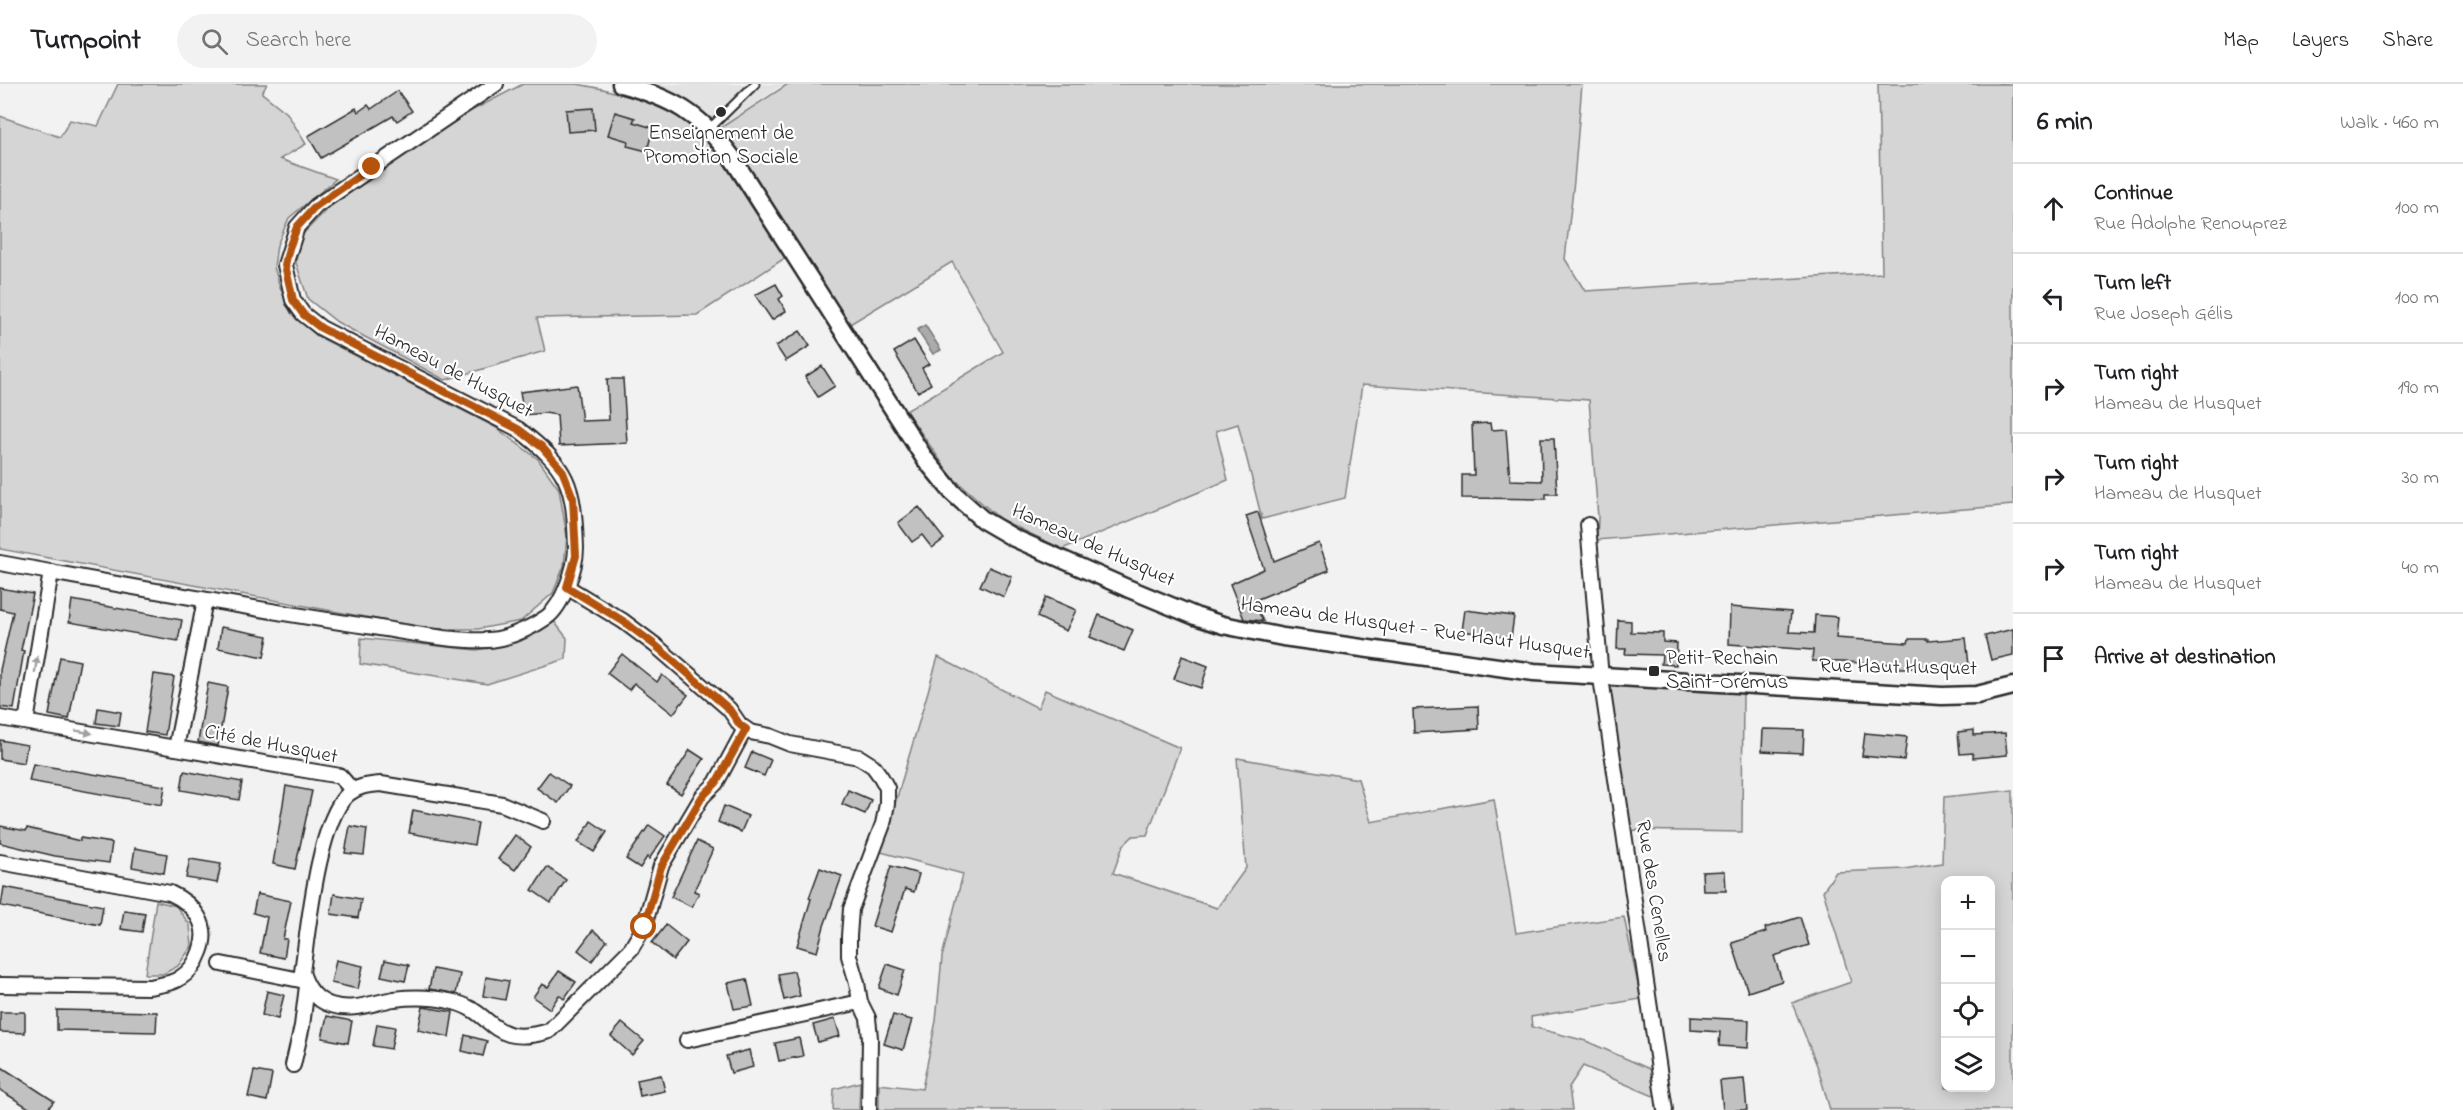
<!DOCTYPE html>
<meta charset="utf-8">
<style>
:root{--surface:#fff;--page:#f2f2f2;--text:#202124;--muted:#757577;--line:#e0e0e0}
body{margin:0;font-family:"Indie Flower",sans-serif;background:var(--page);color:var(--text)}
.controls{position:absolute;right:18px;bottom:18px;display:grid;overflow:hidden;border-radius:12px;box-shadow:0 3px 15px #0003}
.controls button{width:54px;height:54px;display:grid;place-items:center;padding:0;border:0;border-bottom:2px solid var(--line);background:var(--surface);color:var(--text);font:30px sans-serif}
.stop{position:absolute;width:18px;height:18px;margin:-14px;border:4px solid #b45309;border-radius:50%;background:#fff}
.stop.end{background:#b45309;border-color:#fff;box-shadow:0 2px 6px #0008}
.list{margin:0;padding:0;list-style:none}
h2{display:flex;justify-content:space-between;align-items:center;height:78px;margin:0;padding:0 24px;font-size:26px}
h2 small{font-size:20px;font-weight:400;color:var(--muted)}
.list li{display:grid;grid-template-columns:39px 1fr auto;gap:18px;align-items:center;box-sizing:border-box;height:90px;padding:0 24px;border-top:2px solid var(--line)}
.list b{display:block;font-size:22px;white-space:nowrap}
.list p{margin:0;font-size:20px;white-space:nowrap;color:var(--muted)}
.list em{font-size:20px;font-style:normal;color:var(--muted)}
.icon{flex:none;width:33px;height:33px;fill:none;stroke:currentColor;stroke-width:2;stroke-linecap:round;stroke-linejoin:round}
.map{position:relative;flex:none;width:2013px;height:1026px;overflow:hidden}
header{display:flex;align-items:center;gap:36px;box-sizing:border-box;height:84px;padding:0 30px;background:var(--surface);border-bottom:2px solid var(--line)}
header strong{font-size:28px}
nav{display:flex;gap:33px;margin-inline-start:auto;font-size:21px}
.search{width:420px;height:54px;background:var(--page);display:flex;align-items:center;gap:15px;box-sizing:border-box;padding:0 21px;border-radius:33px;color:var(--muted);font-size:22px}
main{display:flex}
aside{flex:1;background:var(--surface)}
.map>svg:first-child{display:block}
.built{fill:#e3e3e3}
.green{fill:#d5d5d5;stroke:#808080;stroke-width:1.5;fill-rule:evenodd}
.water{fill:#ababab;stroke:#787878;stroke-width:1.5}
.building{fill:#c1c1c1;stroke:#2b2b2b;stroke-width:1.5}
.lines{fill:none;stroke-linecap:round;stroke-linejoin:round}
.service-casing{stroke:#2b2b2b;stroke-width:11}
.minor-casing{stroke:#2b2b2b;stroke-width:18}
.tertiary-casing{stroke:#2b2b2b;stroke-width:21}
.service{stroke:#fff;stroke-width:7}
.minor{stroke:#fff;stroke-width:14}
.tertiary{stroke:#fff;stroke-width:16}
.oneway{fill:#a0a0a0}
.route{stroke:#b45309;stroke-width:8}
.poi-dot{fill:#2b2b2b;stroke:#fff;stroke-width:2}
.labels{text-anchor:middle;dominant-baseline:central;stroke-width:4.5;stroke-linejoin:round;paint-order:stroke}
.poi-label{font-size:21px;fill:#2b2b2b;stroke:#fff}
.street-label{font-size:21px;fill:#2b2b2b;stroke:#fff}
</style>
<header>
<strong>Turnpoint</strong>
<div class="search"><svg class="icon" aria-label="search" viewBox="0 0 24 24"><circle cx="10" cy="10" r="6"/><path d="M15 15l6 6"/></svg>Search here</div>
<nav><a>Map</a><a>Layers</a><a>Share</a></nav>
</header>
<main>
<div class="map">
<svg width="2013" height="1026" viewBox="0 0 2013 1026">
<rect width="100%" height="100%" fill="#f2f2f2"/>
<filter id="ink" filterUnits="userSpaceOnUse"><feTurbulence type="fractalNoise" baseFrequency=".0167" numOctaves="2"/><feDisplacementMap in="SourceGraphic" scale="12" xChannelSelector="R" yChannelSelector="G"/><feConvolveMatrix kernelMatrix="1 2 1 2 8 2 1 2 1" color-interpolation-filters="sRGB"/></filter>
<g filter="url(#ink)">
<polygon class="built" points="637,0 784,0 719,45 677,12"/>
<g class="green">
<polygon points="118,0 267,0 262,9 287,29 306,60 280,75 336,95 289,134 277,161 274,183 280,203 291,229 317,252 495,343 538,375 559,405 567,452 564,482 553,509 521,537 478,545 429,545 0,465 0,32 60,53 70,36 98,42"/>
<polygon points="523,0 577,0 603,5 668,23 707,53 785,174 697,231 537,234 545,267 445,296 337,238 308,215 296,179 299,154 332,120 469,28"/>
<polygon points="788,0 1582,0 1574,97 1565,175 1585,207 1882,189 1878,0 2013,0 2013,421 1597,456 1598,434 1589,316 1362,301 1345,414 1262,435 1238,340 1216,347 1228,396 1062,465 1000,435 951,392 906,327 1003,268 952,178 850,240 719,45"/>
<polygon points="553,536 567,554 566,575 487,600 360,580 361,554 477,566 521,557"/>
<polygon points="938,573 1038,624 1045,606 1180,664 1147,751 1133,752 1123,762 1113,789 1217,824 1246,784 1237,674 1358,695 1371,738 1494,715 1516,849 1624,833 1641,915 1531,933 1532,943 1586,957 1652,986 1658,1014 1583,982 1569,1003 1572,1026 879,1026 879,1000 922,1005 936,937 942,873 963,790 881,768"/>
<polygon points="1614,601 1743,606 1742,748 1624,746 1607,609"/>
<path d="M2013,706V1026H1830L1818,984L1792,919L1851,898L1823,807L1836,788L1904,785L1942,779L1944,713ZM1946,796H1990V1004H1946Z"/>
<polygon points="156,817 176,822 190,841 192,862 178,882 163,890 145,890"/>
<polygon points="860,998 859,1026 833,1026 834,1005"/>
</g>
<polygon class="water" points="925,241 941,266 933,270 917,246"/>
<g class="building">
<polygon points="398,7 412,27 397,37 393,32 321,74 308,52 356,24 358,28 368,21 371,25"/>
<polygon points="593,24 595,46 568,48 566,26"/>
<polygon points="615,28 635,34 633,38 653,44 647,67 627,62 628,57 608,51"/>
<polygon points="776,200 783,212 779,215 786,227 772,236 755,211"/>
<polygon points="800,247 810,262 786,277 776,262"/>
<polygon points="914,256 929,280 922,284 931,300 918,308 894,268"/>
<polygon points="822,282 835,302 818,313 805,293"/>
<polygon points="607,295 623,295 627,359 559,362 557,331 545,329 524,331 520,308 577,301 582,337 609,336"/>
<polygon points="1490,339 1491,346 1506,345 1510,396 1542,397 1541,354 1554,354 1557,410 1546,410 1546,415 1462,414 1462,391 1474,391 1472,340"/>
<polygon points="919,423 944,455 932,464 922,451 912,458 898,439"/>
<polygon points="1258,428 1274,477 1319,459 1329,486 1253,517 1263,537 1244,535 1230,500 1264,485 1246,432"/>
<polygon points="989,483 1012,493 1004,513 980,502"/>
<polygon points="0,504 33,510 21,566 24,567 14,625 0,623 0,586 13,528 0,525"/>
<polygon points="1046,513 1076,526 1066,547 1037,533"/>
<polygon points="72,516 182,536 178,557 69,538"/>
<polygon points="1730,523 1791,528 1789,548 1814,549 1815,531 1838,533 1836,554 1908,559 1909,555 1928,555 1928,557 1966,554 1969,581 1937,584 1896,584 1896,580 1812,577 1813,566 1729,560"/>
<polygon points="1465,526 1514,532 1511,554 1462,547"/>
<polygon points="1099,531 1133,546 1124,567 1090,553"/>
<polygon points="1618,536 1631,537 1631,548 1663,549 1663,558 1677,559 1676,581 1661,580 1662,571 1625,570 1626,565 1617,565"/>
<polygon points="221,543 268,552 264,573 218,564"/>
<polygon points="2013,545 2013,571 1991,576 1985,552"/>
<polygon points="622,570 657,598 662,591 688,611 673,630 634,599 629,606 607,589"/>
<polygon points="1182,572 1208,582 1201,604 1174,595"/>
<polygon points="60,573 80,577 69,635 49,631"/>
<polygon points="154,590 174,593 165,651 145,648"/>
<polygon points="208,599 228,603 218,662 198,658"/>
<polygon points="1478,622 1479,645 1414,649 1413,625"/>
<polygon points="98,624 121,628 119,642 96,639"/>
<polygon points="1763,645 1804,646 1803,669 1762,667"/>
<polygon points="1974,646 1974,651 2005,649 2007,671 1973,674 1973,669 1960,670 1958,648"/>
<polygon points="1865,649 1907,653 1904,676 1862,672"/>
<polygon points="0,656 27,661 24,679 0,675"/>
<polygon points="690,666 704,675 681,710 667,701"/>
<polygon points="752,668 771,676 764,692 745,684"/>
<polygon points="33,680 165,702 162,721 29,697"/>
<polygon points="184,687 242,698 239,716 181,706"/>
<polygon points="549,688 570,702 558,719 537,704"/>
<polygon points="286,702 312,707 295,785 273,780"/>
<polygon points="848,706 871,716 865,730 842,720"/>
<polygon points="724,722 748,732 741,748 718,738"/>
<polygon points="413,726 478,739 474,761 409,749"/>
<polygon points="591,737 607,748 594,768 578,758"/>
<polygon points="649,741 665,752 649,775 647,773 640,784 626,775"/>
<polygon points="0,742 26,747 27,744 80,757 80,754 112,759 109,779 55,772 0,759"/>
<polygon points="350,742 367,745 364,771 345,769"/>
<polygon points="515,751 531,763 515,786 498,775"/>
<polygon points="697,757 713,765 694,807 699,809 692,823 671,813"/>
<polygon points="135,764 167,770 164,789 132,783"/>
<polygon points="190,775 221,780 217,799 186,794"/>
<polygon points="891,782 919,790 914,808 905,805 891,848 872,842"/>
<polygon points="547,783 566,796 551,819 532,806"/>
<polygon points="820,784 842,792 824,842 817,868 797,862 811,815 809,814"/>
<polygon points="1725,787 1726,807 1703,807 1702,788"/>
<polygon points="4,803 103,822 100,841 1,822"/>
<polygon points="257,810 291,817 283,855 287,855 284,874 260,869 267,833 253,829"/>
<polygon points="334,810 361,815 358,834 331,830"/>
<polygon points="124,826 145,829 142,848 121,845"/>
<polygon points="1800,833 1809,861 1774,872 1782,897 1748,908 1732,859 1766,848 1765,844"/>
<polygon points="666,841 687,858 673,876 652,859"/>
<polygon points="593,846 607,857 592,877 578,866"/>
<polygon points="336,876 363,882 358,905 331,899"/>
<polygon points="385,876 409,881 405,897 381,892"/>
<polygon points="887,880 905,886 897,911 879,904"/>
<polygon points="433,885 460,890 456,910 429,905"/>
<polygon points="559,887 576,898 564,915 559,911 550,925 533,913 542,900 548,903"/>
<polygon points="794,887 800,912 784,916 778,890"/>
<polygon points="486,893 509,897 505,916 483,912"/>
<polygon points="747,895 753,922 734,925 728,899"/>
<polygon points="267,907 284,911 278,935 262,931"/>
<polygon points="423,923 453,928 449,953 418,946"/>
<polygon points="57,926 157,928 156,948 57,946"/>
<polygon points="0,928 25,928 25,949 0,948"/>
<polygon points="893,931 912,936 903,966 884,960"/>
<polygon points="327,932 352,937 348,959 322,954"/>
<polygon points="1691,933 1749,936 1748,964 1719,962 1720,948 1691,946"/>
<polygon points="835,935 840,952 818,958 813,941"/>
<polygon points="622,939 644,957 632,971 611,952"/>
<polygon points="377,940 395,943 391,965 373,962"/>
<polygon points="465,951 487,957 483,972 462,967"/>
<polygon points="799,954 803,972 779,977 775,959"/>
<polygon points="749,966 753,983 731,989 726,972"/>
<polygon points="0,982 54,1017 47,1026 32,1026 0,1006"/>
<polygon points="254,987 272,990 267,1017 248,1013"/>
<polygon points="661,991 665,1007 640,1012 637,996"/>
<polygon points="1744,995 1747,1026 1723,1026 1720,997"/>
</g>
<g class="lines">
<defs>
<polyline id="service" points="709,45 755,0"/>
<g id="minor">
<polyline points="1588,441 1601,594 1665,1026"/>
<path d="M0,479C122,501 244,524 367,542C400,547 471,562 502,554C517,550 534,542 547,533C563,521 576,483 576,464C574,400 569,384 518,345L321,244L303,230L293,216L285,181L297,143L316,122L496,0"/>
<polyline points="567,503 623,537 655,561 729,625 740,641 750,648 770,652 790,660 859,673 873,682 881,693 887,704 887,720 883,740 851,825 849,852 849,872 857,899 860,918 868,934 870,954 869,1026"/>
<polyline points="0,634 340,692 353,707"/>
<polyline points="26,638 51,488"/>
<polyline points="176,664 205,516"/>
<path d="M543,737L502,720L381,700C368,701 357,702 347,711C318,739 308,847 302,888C306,902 315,916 331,921C353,928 371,919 394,915C411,913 432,913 449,917C496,926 488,965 549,947L631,865L644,843L661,782L702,713L716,699L745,645"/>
<path d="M0,778L170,809C194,820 211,841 200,868C196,879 190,888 180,894C172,900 159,901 149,903L0,901"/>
<polyline points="221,880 305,897"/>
<polyline points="687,956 860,918"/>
<polyline points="293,981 302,942 307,902"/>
</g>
<path id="tertiary" d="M621,0C672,14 699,29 731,72L925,375L953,409L983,436L1014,454L1127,504L1195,532L1223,541L1283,553L1534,588L1942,612L1977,611L2013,602"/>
</defs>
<use href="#service" class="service-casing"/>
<use href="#minor" class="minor-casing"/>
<use href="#tertiary" class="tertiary-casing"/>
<use href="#service" class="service"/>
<use href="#minor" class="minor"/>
<use href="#tertiary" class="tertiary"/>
</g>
<defs><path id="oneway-solid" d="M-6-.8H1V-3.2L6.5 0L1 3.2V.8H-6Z" transform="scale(1.5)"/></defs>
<g class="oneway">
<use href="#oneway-solid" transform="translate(36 581) rotate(-81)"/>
<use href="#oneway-solid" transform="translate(84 648) rotate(10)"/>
</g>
</g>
<g class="lines" filter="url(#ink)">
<polyline class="route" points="372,83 316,122 297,143 289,164 285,181 293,216 303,230 321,244 518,345 542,363 562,386 573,414 576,472 567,503 623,537 655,561 729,625 740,641 746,645 716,699 702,713 661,783 644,843"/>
</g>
<g class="poi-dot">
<circle cx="721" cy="28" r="6"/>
<rect x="1648" y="581" width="12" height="12" rx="3"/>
</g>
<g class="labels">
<g class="poi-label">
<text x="721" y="50">Enseignement de<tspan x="721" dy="24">Promotion Sociale</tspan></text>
<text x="1666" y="575" text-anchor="start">Petit-Rechain<tspan x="1666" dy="24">Saint-Orémus</tspan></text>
</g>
<g class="street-label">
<text transform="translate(453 288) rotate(28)">Hameau de Husquet</text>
<text transform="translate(1093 462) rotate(24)">Hameau de Husquet</text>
<text transform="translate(1415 545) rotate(8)">Hameau de Husquet - Rue Haut Husquet</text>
<text transform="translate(1898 584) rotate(1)">Rue Haut Husquet</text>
<text transform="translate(271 661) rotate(11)">Cité de Husquet</text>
<text transform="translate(1653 807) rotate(81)">Rue des Cenelles</text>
</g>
</g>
</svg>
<div class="controls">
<button>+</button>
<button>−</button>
<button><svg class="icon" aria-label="locate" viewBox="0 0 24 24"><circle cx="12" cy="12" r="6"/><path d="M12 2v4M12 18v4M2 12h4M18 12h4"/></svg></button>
<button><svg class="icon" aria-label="layers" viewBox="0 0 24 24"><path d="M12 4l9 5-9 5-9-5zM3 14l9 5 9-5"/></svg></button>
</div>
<div class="stop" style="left:644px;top:843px"></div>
<div class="stop end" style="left:372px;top:83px"></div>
</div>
<aside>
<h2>6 min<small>Walk · 460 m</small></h2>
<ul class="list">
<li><svg class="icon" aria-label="ahead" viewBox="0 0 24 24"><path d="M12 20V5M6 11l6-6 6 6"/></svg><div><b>Continue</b><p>Rue Adolphe Renouprez</p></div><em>100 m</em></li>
<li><svg class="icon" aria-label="left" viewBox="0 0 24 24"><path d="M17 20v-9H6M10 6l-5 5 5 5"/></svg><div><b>Turn left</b><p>Rue Joseph Gélis</p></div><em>100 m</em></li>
<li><svg class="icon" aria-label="right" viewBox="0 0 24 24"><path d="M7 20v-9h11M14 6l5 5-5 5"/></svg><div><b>Turn right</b><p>Hameau de Husquet</p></div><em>190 m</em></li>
<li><svg class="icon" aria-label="right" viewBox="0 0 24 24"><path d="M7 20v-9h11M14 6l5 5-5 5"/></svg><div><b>Turn right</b><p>Hameau de Husquet</p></div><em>30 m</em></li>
<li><svg class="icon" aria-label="right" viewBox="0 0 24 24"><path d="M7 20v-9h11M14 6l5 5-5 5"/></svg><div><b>Turn right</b><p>Hameau de Husquet</p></div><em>40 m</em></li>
<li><svg class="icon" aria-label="arrive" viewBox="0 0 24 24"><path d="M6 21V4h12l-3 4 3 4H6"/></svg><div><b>Arrive at destination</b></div></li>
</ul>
</aside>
</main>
